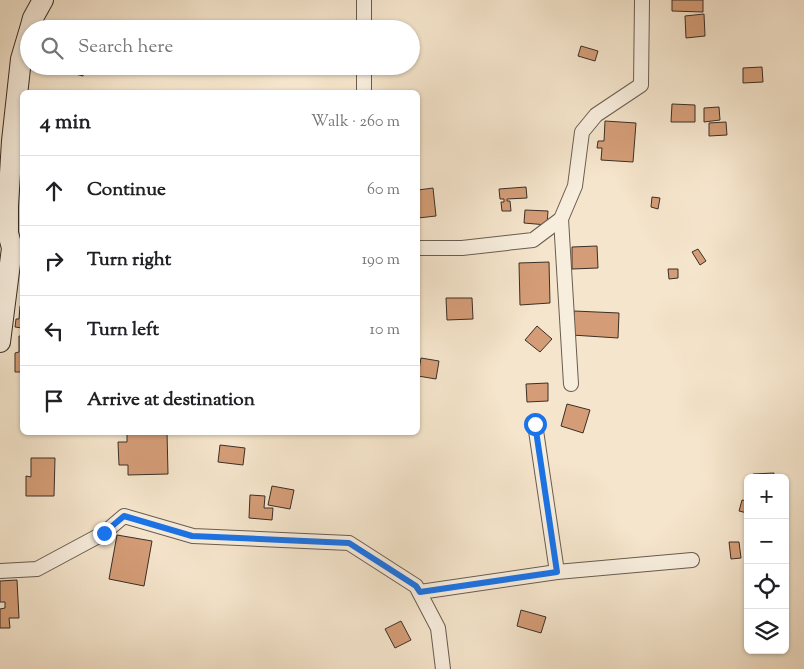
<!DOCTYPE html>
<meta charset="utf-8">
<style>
:root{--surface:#fff;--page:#f6f6f6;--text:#202124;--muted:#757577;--line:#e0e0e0}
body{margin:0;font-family:"Sorts Mill Goudy",serif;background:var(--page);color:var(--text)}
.controls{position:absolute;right:15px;bottom:15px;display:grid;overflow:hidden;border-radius:8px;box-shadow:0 1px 4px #0004}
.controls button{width:45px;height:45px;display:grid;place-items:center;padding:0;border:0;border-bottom:1px solid var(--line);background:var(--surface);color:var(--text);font:25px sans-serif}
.stop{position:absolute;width:15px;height:15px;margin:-11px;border:4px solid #1a73e8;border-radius:50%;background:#fff}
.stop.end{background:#1a73e8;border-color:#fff;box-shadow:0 1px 5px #0008}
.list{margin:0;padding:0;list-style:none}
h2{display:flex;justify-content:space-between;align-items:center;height:65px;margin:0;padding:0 20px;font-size:21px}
h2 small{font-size:16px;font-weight:400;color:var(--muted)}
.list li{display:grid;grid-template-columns:32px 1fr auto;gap:15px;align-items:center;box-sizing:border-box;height:70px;padding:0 20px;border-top:1px solid var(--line)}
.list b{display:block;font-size:19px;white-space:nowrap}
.list em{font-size:16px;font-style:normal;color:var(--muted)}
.icon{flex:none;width:28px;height:28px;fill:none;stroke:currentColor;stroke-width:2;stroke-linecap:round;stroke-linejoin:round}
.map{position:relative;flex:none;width:804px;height:669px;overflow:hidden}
.search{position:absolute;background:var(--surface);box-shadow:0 1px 4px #0004;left:20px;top:20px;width:400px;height:55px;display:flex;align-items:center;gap:12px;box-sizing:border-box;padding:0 18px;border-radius:28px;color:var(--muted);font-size:19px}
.panel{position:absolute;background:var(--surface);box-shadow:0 1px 4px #0004;left:20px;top:90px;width:400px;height:345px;border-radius:8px}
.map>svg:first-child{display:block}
.building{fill:#d49d77;stroke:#3a2f27}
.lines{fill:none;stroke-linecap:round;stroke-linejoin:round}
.street-casing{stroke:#695c50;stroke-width:16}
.secondary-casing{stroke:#3a2f27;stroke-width:22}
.street{stroke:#f8eede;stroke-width:14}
.secondary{stroke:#f8eede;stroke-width:20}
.route{stroke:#1a73e8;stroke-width:6}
</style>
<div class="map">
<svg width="804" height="669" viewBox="0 0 804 669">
<rect width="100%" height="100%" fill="#f5e5cc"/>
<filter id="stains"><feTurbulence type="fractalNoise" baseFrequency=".004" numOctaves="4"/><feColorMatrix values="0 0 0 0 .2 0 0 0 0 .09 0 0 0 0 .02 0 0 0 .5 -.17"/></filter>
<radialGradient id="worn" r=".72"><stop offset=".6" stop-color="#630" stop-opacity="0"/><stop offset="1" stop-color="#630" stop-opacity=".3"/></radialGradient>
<g class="building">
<polygon points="672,0 703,0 703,12 672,11"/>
<polygon points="704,14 705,36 686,38 685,16"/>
<polygon points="581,46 598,51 595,61 578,56"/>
<polygon points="54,66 85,66 83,76 53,68"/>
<polygon points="762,67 763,82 743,83 743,68"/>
<polygon points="672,104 695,105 695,122 671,122"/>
<polygon points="719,107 720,120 704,122 704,108"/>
<polygon points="605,121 636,123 633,162 601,160 602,148 597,148 598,141 604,141"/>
<polygon points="726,122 727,135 709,136 709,123"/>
<polygon points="526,187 527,198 507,199 507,201 510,201 511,211 502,211 501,202 504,202 504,199 500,199 499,189"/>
<polygon points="433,188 436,216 418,218 418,190"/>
<polygon points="652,197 660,198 658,209 651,207"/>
<polygon points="525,210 548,211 547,225 524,223"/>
<polygon points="597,246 598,268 572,269 572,247"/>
<polygon points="698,249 706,261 700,265 692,252"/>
<polygon points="549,262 550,303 520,305 519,263"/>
<polygon points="668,269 678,269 678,278 669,279"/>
<polygon points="446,298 472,298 473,319 447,320"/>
<polygon points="20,306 22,307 22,328 15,327 16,319 19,319"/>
<polygon points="574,311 619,313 618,338 572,335"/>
<polygon points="537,326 552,339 540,352 525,340"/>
<polygon points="19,336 22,336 22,372 15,372 15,353 19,352"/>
<polygon points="421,358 439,361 436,379 418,376"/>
<polygon points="548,383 548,401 527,402 526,384"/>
<polygon points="567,404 590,410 583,433 561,426"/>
<polygon points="127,432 167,432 168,474 128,475 128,465 119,465 118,442 127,442"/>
<polygon points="220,445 245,448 243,465 218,462"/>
<polygon points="31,458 55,458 54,496 26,496 26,476 31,477"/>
<polygon points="774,473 774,478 753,478 753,474"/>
<polygon points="272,486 294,490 290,509 268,505"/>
<polygon points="250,495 265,496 264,508 273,508 272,520 249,518"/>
<polygon points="742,500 748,501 747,513 739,511"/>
<polygon points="117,535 152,541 144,586 109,579"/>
<polygon points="729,542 739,542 741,558 731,559"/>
<polygon points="17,580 19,618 9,618 10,628 0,628 0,609 5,608 5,602 0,602 0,581"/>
<polygon points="521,610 546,617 541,633 517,626"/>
<polygon points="401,621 411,640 395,648 385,629"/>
</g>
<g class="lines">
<defs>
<g id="street">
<polyline points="364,0 364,29"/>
<polyline points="364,66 364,92"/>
<polyline points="561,219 571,384"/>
<polyline points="418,248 462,248 533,240 561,219 575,186 582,132 596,115 641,85 642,0"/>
<polyline points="535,424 557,572"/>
<polyline points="0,571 37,569 104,533 124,516 193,536 349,543 416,586 438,628 443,669"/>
<polyline points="420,592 557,572 692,560"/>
</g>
<g id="secondary">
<polyline points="30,29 33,18 43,0"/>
<polyline points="0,342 12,248 8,233 8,206 12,141 21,59 29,32"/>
</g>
</defs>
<use href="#street" class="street-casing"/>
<use href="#secondary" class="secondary-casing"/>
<use href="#street" class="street"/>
<use href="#secondary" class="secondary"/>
</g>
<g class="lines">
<polyline class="route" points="104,533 124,516 192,536 349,543 416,586 420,592 557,572 535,424"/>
</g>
<rect width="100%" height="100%" filter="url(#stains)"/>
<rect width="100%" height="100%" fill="url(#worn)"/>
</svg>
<div class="controls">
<button>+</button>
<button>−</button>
<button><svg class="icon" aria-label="locate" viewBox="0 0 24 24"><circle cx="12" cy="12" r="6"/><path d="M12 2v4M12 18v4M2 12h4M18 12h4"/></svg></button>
<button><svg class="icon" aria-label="layers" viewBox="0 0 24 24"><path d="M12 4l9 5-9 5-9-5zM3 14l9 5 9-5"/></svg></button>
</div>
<div class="stop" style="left:535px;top:424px"></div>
<div class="stop end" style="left:104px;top:533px"></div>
<div class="search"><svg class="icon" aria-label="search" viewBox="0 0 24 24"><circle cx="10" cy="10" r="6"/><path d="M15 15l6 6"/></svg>Search here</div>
<section class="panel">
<h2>4 min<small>Walk · 260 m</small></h2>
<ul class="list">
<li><svg class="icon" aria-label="ahead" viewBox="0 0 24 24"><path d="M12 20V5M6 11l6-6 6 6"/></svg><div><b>Continue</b></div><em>60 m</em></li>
<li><svg class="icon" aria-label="right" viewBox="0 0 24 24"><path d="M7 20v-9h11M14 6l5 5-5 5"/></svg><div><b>Turn right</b></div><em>190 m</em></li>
<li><svg class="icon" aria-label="left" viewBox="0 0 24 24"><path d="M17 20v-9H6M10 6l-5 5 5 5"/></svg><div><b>Turn left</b></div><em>10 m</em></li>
<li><svg class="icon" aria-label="arrive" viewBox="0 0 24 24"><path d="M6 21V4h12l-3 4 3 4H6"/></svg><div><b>Arrive at destination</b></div></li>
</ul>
</section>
</div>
